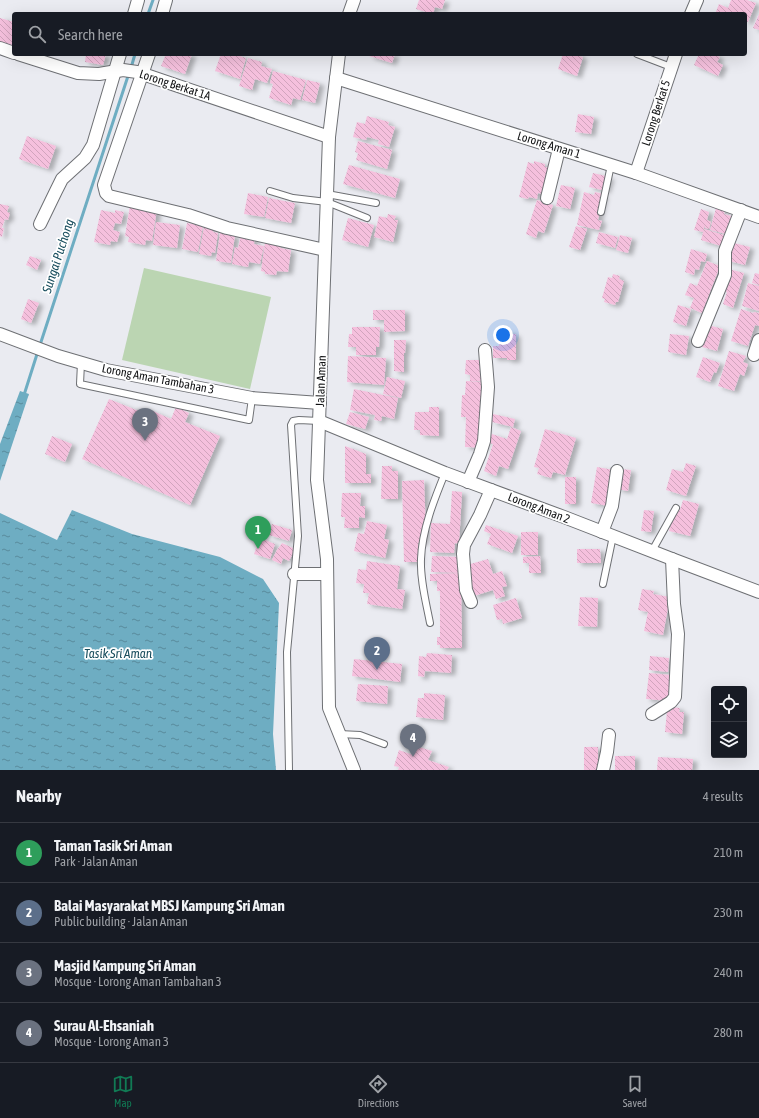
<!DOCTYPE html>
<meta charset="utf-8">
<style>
:root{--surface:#171b24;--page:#20242c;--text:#f1f3f6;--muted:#9ea1a6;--line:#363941;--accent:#117a54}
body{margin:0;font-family:"Asap Condensed",sans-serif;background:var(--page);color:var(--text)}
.controls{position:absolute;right:12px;bottom:12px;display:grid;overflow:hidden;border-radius:4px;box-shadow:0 4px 16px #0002}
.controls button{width:36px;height:36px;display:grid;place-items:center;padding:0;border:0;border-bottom:1px solid var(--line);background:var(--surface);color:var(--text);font:20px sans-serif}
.you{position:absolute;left:503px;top:335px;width:14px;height:14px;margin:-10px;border:3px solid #fff;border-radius:50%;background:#1a73e8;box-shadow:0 0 0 6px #1a73e833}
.badge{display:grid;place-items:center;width:26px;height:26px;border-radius:50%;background:var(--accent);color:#fff;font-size:13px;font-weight:700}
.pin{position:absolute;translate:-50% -33px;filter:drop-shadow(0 1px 2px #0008)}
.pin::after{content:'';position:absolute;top:21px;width:14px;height:12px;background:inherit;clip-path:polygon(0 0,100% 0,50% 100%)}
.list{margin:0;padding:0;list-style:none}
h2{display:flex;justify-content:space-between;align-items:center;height:52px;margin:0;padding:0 16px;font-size:17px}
h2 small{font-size:13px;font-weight:400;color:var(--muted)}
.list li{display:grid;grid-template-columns:26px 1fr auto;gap:12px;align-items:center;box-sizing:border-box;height:60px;padding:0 16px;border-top:1px solid var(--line)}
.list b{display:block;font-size:15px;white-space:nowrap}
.list p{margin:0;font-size:13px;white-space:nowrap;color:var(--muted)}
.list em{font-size:13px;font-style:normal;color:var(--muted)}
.icon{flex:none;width:22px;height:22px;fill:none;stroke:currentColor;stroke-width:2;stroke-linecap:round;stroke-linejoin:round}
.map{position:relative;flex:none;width:759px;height:770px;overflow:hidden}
.search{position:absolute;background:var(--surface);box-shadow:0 4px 16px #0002;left:12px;right:12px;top:12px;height:44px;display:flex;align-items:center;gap:10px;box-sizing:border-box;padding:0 14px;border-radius:4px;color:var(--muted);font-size:15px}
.sheet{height:292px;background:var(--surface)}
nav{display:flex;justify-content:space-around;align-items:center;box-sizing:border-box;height:56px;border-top:1px solid var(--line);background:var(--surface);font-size:11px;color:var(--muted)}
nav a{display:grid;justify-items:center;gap:2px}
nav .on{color:var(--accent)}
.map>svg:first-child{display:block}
.grass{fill:#bbd5b2}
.water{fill:url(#water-ripples)}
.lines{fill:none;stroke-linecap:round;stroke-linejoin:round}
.stream{stroke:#6eadc2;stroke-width:3}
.building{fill:url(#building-back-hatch);filter:url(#shadow)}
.lane-casing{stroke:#6e7074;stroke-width:8}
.street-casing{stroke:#6e7074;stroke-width:14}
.lane{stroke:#fff;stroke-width:6}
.street{stroke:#fff;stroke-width:12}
.labels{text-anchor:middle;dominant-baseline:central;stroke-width:3.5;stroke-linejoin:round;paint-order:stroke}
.street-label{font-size:12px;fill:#101113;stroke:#fff}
.water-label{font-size:13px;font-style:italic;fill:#184d5d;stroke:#fff}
</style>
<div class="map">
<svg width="759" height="770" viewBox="0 0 759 770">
<defs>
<pattern id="water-ripples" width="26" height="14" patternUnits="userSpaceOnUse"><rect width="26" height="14" fill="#6eadc2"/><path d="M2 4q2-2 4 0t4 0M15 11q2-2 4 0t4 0" fill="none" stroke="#598b9c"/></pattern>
<pattern id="building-back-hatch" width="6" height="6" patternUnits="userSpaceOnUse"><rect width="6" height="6" fill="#f5c0dd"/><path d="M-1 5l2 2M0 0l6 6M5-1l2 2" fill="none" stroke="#d1a4bd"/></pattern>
<filter id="shadow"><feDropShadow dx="4.5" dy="2.5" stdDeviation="2" flood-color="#0004"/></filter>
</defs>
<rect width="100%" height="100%" fill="#eaebf1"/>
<polygon class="grass" points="144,268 271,297 250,389 122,360"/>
<g class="water">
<polygon points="20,391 29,394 0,481 0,444"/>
<polygon points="72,510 132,534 220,557 263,579 279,603 273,734 276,770 0,770 0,513 57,540"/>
</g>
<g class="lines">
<g class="stream">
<polyline points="148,14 153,0"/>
<polyline points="131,68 135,54"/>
<polyline points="40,345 129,73"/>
<polyline points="24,395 38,351"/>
</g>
</g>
<g class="building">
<polygon points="419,0 445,0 442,9 435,7 433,14 416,9"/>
<polygon points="731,0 747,0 756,3 748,22 745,21 745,14 715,14 719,4 728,8"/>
<polygon points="759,14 759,30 753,28"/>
<polygon points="0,18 14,22 14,46 0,43"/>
<polygon points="86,54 106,54 103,65 85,62"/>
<polygon points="166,54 192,54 185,74 161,66"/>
<polygon points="221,54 234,54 246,58 240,79 215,71"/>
<polygon points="370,54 395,54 392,63 369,56"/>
<polygon points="563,54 580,54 579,56 583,57 577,76 558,69"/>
<polygon points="699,54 713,54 720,57 717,62 723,65 718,76 694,65"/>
<polygon points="248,58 262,62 261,66 272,69 267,83 255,79 252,90 239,86"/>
<polygon points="273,71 306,80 300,100 293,98 291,105 269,98 273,84 270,83"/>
<polygon points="307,80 320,83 315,103 302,100"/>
<polygon points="578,114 594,117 591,134 575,132"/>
<polygon points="367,116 389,122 388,125 395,127 389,147 378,144 379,140 367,137 366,140 353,137 357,122 365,124"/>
<polygon points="27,136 56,146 48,169 19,159"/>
<polygon points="358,141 392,150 387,169 356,160 358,153 355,152"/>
<polygon points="534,161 545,164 545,167 552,168 543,194 538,193 537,199 529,197 528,199 519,197 528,162 534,164"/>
<polygon points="349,165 400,179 395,198 343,184"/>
<polygon points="593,173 610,177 606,191 589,187"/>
<polygon points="561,185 575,188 570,209 556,206"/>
<polygon points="584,192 594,195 595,192 604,194 598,220 602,221 599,230 577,225"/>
<polygon points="248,193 268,197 264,217 244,214"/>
<polygon points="269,198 295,203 291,223 265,218"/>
<polygon points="537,200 553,205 544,233 538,231 536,238 526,234"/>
<polygon points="0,204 9,206 7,212 10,213 8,220 5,219 2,228 4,228 2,237 0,236"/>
<polygon points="130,205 157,209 152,241 146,240 145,245 128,242 129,237 125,236"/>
<polygon points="716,208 725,210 724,214 731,216 726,234 710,230"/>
<polygon points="701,209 709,212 707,220 711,222 709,229 705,228 705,225 703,232 694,230"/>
<polygon points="101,210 115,213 115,210 124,212 121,224 115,223 113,230 120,232 117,242 111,241 110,245 94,242"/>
<polygon points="388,214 396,216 394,220 398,220 393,242 374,237 379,216 387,218"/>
<polygon points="348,218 374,225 368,247 342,240"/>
<polygon points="156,222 180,225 177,248 153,245"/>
<polygon points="187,223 203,226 198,252 182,249"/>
<polygon points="576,226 587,229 580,250 569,247"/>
<polygon points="204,227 214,229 213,232 218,233 215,253 212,252 211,256 199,254"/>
<polygon points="704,229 724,235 721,246 701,240"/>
<polygon points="599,232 618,237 615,248 596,243"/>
<polygon points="220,233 235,235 231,263 216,261"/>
<polygon points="241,235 255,238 254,244 264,246 260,264 249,262 248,267 232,264 235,247 238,248"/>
<polygon points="620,235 632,238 628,253 616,250"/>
<polygon points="265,242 281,244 280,248 291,250 288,272 277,271 276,275 265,274 265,272 261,271"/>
<polygon points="734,243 750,247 745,265 725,260"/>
<polygon points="691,249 707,254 705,262 701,261 699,270 695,269 694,275 685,272"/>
<polygon points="30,256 41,260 37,270 26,265"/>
<polygon points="707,261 720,266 702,313 690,308 694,298 685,295 690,283 697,286"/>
<polygon points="729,269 744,273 733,308 723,304 727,292 722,290"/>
<polygon points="755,273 759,274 759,285 752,283"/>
<polygon points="613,274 620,276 619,279 624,281 618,302 616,302 615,305 604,302 605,299 602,298 608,277 612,278"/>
<polygon points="748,283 759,286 759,311 742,306"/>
<polygon points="28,299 39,303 31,323 21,319"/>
<polygon points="678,305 691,309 686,326 673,322"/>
<polygon points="741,309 753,313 754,312 759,313 759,326 755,325 748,346 731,341"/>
<polygon points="373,310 405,310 405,331 384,332 384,320 373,320"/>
<polygon points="708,325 723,329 717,351 702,347"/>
<polygon points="352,327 380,327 379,347 376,347 376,355 356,355 356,347 348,347 349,334 352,334"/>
<polygon points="504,331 512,331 512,334 516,334 516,360 507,360 507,358 493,358 493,346 499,346 499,333 504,334"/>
<polygon points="670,334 689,336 686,355 668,352"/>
<polygon points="394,340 406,340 405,353 404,353 404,372 394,371"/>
<polygon points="729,351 746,356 743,362 748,364 744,376 740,374 734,391 718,386"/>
<polygon points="348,356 386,358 384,385 347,382"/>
<polygon points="703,357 720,363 716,373 714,372 710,382 696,377"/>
<polygon points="466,360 485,360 484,381 470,381 470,375 465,374"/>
<polygon points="387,377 405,381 401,398 383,394"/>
<polygon points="466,381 487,382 484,448 465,447 466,417 461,417 462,395 465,395"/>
<polygon points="354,389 398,398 394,419 382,416 381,421 374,420 375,415 350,410"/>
<polygon points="109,399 151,416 153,411 171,419 176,407 189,413 185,422 220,436 190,505 82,459"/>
<polygon points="429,407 439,407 439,436 420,435 420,430 414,430 415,412 429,412"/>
<polygon points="350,412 369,417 365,429 346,424"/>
<polygon points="493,414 515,419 513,427 492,422"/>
<polygon points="511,427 521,431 508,469 499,466 496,476 484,471 493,444 488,443 492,434 507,439"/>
<polygon points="545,429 576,438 565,475 553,472 551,478 537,474 539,468 534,467"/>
<polygon points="52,436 72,444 65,462 45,454"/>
<polygon points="345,446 366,454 366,474 371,474 371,483 345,483"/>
<polygon points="686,463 696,466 686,496 666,490 672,469 683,472"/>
<polygon points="382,466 392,466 392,471 398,471 398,499 381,499"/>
<polygon points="597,467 614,470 609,506 591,503"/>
<polygon points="620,469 631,470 628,491 617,489"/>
<rect x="565" y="477" width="11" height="27"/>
<polygon points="424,480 426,532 423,543 418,543 419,562 404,562 402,481"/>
<polygon points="452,491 462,492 459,544 455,543 454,553 430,552 431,523 450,524"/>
<polygon points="342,493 361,493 360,506 365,506 365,518 359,517 359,528 344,528 345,517 341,517"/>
<polygon points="683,500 699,504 690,536 669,531 675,508 680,510"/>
<polygon points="644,510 654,511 651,532 641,531"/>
<polygon points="367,521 387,525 384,539 389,540 385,558 354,551 358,533 364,534"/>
<polygon points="272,524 292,530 289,541 269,535"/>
<polygon points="486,525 518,536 512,553 487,544 491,534 484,531"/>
<rect x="521" y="532" width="17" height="23"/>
<polygon points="260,538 275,544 270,559 254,554"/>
<polygon points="282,543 295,549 289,561 283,558 281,564 272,560 277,550"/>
<polygon points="577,549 600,549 601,563 577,563"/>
<polygon points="432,556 461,557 460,573 431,572"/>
<polygon points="540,556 541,573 529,573 529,563 523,563 523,557"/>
<polygon points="488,559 493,574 502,571 507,586 502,587 505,596 496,599 493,590 474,596 467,577 467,565"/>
<polygon points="367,561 400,566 397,589 405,590 402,609 367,604 369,593 363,593 364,584 356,583 358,569 366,570"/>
<polygon points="461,573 462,648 440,648 440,645 437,645 437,637 440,637 440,591 437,591 437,581 430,581 430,574"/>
<polygon points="642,589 654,591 653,594 670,597 663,635 644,631 648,612 638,610"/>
<polygon points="580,597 598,598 597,627 578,626"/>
<polygon points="516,598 522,618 503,624 502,619 497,620 493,605"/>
<polygon points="427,653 452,655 451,673 425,671 424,677 418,676 419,656 426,657"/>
<polygon points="650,656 669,658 668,672 649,670"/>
<polygon points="354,659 402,664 400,682 352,676"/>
<polygon points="649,673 671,675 669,701 646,699"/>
<polygon points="358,684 388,686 387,704 356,701"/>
<polygon points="424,693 445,695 443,720 416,717 418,698 424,698"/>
<polygon points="671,707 680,708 679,712 684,712 682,734 665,732 667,711 671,711"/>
<polygon points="416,746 432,751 428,760 449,767 447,770 398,770 399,767 394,766 399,750 413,755"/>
<rect x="584" y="747" width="14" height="23"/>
<rect x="615" y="756" width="20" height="14"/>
<polygon points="658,757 693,759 692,770 657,770"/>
</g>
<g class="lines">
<defs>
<g id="lane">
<polyline points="637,54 671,67"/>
<polyline points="270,191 293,198 327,202 367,218"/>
<polyline points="327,194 376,203"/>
<polyline points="601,212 611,165"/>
<polyline points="81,363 80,384 249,420 252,398"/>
<polyline points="652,551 676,508"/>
<polyline points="603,584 613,536"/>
<path d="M430,623C426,602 420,580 421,559C422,530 434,500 445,473"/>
<polyline points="339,734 360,735 384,744"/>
<polyline points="289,770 287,652 298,536 291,425 293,421 299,420 319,421"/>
</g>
<g id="street">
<polyline points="134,14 138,0"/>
<polyline points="162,14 166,0"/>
<polyline points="349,14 354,0"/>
<polyline points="691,14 697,0"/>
<polyline points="0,48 14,53"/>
<polyline points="18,54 78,73 99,74 123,70 137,72 329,137"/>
<polyline points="149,54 104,185 106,193 109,196 188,215 227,228 325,250"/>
<polyline points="339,54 329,137 317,480 327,559 329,708 354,770"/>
<polyline points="336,78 636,173 759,217"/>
<polyline points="636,173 676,54"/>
<polyline points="547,198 559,149"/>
<polyline points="40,224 56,191 62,179 85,158 93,145 120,54"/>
<polyline points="0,334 58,356 106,370 252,398 320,403"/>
<polyline points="698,341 725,275 725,251 741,210"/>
<polyline points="754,355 759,340"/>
<polyline points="319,421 445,473 564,517 672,559 759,592"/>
<polyline points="468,482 480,454 484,441 488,387 485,350"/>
<polyline points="602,532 612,506 617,471"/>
<polyline points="294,574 327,574"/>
<polyline points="471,602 466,590 463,554 464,545 480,515 491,490"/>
<polyline points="652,714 671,702 675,697 678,634 674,604 672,559"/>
<polyline points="603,770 607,752 609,735"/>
</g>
</defs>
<use href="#lane" class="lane-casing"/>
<use href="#street" class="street-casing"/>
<use href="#lane" class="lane"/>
<use href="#street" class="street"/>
</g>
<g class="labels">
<g class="street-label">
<text transform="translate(175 85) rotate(18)">Lorong Berkat 1A</text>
<text transform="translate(656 113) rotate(-72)">Lorong Berkat 5</text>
<text transform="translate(549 145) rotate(17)">Lorong Aman 1</text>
<text transform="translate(158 379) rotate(11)">Lorong Aman Tambahan 3</text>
<text transform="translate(321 381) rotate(-88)">Jalan Aman</text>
<text transform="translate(539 508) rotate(21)">Lorong Aman 2</text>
</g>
<g class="water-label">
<text transform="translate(58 256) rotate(-72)">Sungai Puchong</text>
<text x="118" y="653">Tasik Sri Aman</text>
</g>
</g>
</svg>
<div class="controls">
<button><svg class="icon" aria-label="locate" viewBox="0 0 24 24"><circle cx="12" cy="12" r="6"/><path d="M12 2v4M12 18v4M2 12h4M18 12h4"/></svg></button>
<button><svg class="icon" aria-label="layers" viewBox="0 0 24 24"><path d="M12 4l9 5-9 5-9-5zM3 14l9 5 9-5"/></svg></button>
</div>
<div class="you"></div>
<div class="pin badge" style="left:258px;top:549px;background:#2e9e5b">1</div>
<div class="pin badge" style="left:377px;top:670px;background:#5c6f8a">2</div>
<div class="pin badge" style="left:145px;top:441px;background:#6b7280">3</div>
<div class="pin badge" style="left:413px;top:757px;background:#6b7280">4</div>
<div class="search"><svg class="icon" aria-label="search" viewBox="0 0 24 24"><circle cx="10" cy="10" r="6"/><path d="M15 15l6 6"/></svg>Search here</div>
</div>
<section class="sheet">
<h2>Nearby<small>4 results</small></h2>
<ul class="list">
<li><span class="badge" style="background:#2e9e5b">1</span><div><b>Taman Tasik Sri Aman</b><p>Park · Jalan Aman</p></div><em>210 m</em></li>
<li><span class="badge" style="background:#5c6f8a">2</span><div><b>Balai Masyarakat MBSJ Kampung Sri Aman</b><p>Public building · Jalan Aman</p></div><em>230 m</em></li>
<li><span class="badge" style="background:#6b7280">3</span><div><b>Masjid Kampung Sri Aman</b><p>Mosque · Lorong Aman Tambahan 3</p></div><em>240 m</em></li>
<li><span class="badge" style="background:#6b7280">4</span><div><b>Surau Al-Ehsaniah</b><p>Mosque · Lorong Aman 3</p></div><em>280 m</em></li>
</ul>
</section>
<nav>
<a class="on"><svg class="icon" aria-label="map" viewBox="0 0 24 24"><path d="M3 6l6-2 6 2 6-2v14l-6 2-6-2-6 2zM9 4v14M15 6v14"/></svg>Map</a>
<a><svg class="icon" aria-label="directions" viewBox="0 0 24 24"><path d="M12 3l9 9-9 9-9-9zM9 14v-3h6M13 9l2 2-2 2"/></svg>Directions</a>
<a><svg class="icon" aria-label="saved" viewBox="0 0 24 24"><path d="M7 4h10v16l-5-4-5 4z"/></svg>Saved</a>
</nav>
